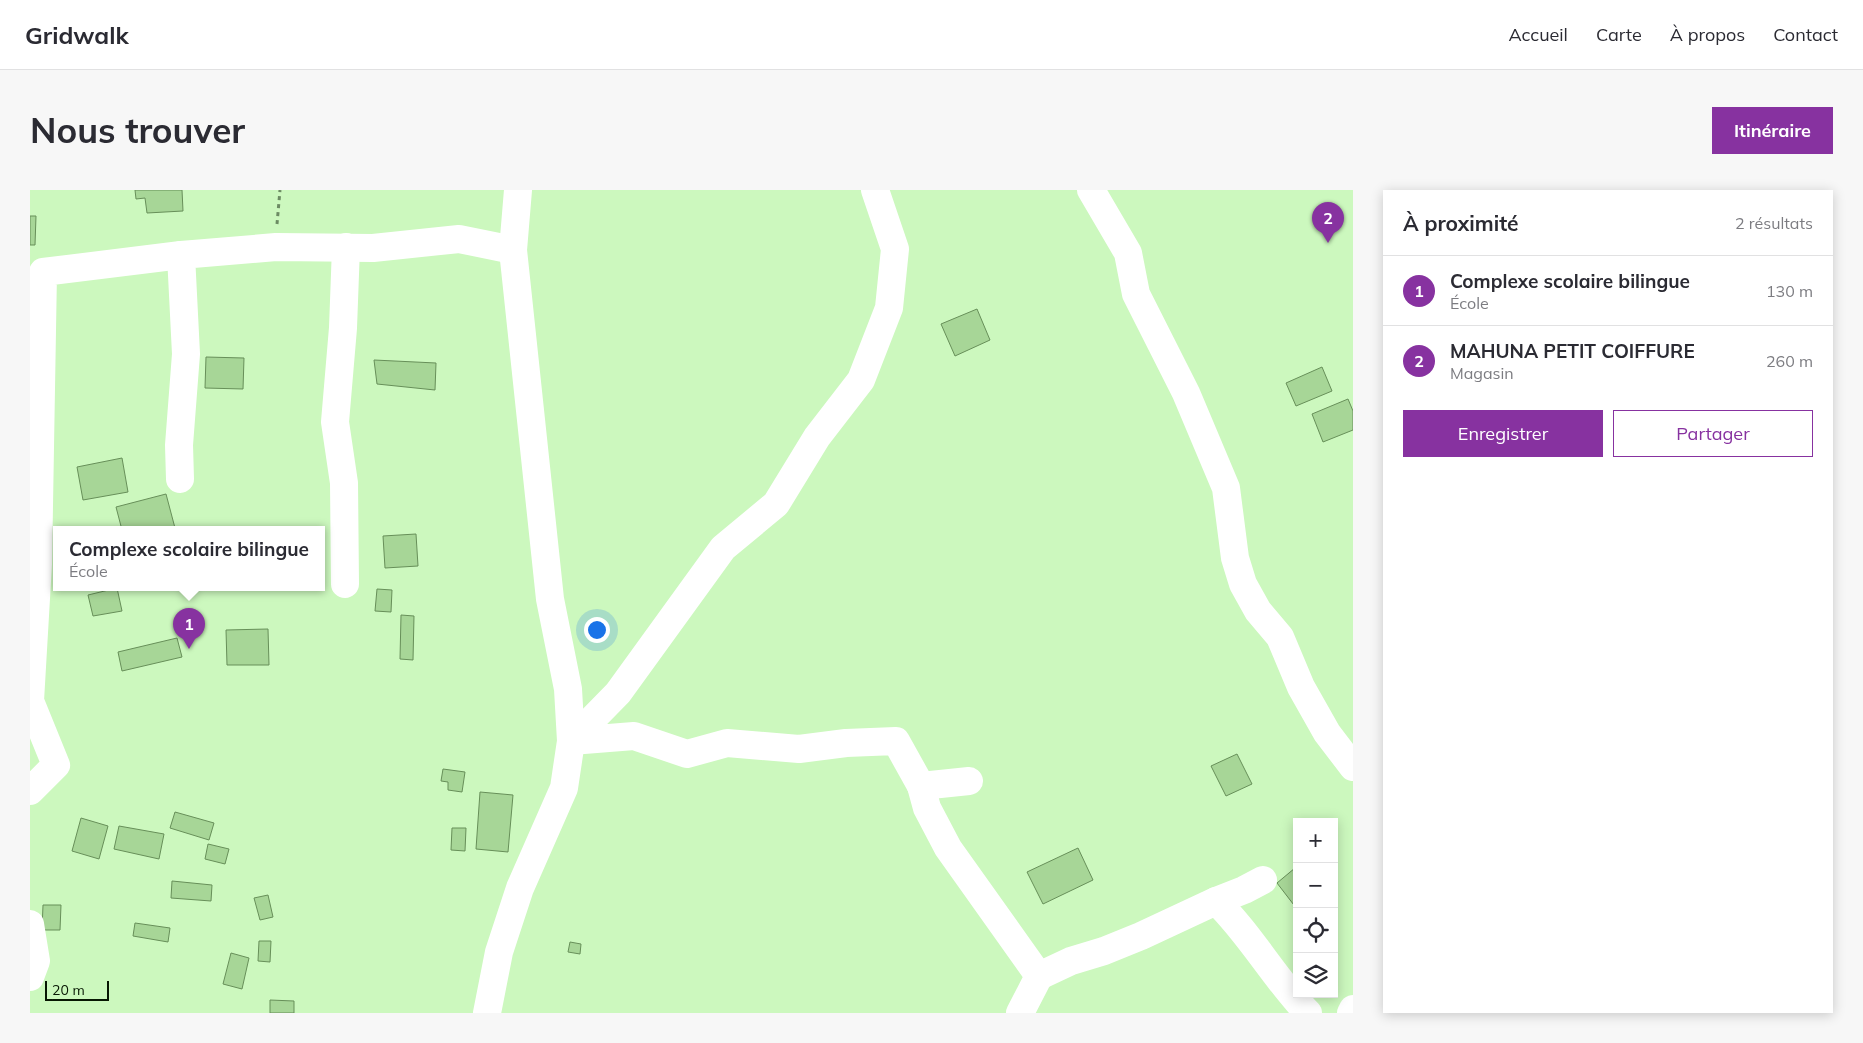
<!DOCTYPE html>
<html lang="fr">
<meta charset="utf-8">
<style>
:root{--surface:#fff;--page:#f7f7f7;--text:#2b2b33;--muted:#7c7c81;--line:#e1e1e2;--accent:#8732a0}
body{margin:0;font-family:Mulish,sans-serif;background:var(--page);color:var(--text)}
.controls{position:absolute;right:15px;bottom:15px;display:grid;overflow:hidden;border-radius:0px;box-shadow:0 2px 12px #0003}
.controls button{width:45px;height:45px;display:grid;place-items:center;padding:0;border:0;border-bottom:1px solid var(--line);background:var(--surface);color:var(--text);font:25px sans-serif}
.scale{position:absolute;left:15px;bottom:12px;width:64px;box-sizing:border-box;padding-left:5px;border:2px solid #071703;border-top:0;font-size:14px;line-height:18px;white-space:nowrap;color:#071703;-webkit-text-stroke:4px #ccf8be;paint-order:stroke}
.you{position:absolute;left:566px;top:439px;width:18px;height:18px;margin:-12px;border:4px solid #fff;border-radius:50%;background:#1a73e8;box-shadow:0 0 0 8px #1a73e833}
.badge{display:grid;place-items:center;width:32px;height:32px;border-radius:50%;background:var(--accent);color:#fff;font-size:16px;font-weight:700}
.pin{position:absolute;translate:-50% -41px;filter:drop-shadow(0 1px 2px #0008)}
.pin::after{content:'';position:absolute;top:26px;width:18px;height:15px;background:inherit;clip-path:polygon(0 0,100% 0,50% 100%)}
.popup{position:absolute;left:23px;top:336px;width:272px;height:65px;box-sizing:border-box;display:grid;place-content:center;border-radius:0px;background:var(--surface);filter:drop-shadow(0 1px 4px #0005);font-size:16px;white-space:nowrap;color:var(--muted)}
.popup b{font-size:19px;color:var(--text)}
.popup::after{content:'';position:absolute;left:50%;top:100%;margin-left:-10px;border:10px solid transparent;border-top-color:var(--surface)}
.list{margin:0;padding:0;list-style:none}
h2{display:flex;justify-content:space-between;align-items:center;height:65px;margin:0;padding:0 20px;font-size:21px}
h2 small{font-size:16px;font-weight:400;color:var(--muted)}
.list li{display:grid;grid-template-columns:32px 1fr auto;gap:15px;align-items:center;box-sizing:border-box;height:70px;padding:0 20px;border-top:1px solid var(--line)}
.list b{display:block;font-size:19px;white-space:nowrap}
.list p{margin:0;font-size:16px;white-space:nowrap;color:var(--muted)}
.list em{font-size:16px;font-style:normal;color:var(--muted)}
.actions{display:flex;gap:10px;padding:15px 20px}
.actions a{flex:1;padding:11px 0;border:1px solid var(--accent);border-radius:0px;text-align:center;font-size:18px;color:var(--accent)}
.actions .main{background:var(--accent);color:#fff}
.icon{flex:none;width:28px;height:28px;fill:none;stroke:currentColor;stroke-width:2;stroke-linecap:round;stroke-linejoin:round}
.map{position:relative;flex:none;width:1323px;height:823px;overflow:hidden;border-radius:0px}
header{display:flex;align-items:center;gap:30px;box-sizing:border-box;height:70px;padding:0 25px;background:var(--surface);border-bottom:1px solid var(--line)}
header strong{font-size:24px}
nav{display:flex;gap:28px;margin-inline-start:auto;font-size:18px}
.intro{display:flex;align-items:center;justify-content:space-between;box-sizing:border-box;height:120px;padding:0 30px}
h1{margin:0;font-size:35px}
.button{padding:12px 22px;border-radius:0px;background:var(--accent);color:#fff;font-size:18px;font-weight:700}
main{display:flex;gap:30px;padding:0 30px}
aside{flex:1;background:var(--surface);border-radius:0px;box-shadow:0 2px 12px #0003}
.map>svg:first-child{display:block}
.building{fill:#a7d697;stroke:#678f59}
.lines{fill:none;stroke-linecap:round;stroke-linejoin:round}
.path{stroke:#6c8b63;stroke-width:3;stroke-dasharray:4 4;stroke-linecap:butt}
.minor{stroke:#fff;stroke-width:28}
</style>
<header>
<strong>Gridwalk</strong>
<nav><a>Accueil</a><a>Carte</a><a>À propos</a><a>Contact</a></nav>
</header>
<div class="intro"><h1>Nous trouver</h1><a class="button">Itinéraire</a></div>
<main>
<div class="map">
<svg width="1323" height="823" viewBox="0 0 1323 823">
<rect width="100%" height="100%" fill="#ccf8be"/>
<g class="building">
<polygon points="105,0 152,0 153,21 117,23 115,8 106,9"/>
<polygon points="0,26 6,26 5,55 0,55"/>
<polygon points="947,119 960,150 925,166 911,134"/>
<polygon points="176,167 214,168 213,199 175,198"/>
<polygon points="344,170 406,173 405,200 347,194"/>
<polygon points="1292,177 1302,201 1266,216 1256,193"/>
<polygon points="1318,209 1323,221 1323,240 1293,252 1282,224"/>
<polygon points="92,268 98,302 53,310 47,277"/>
<polygon points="136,304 145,338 137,340 92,340 86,317"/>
<polygon points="386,344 388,376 355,378 353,346"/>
<polygon points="87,398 92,421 63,426 58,405"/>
<polygon points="347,399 362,400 361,422 345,421"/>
<polygon points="371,425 384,426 383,470 370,469"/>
<polygon points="238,439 239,475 197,475 196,440"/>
<polygon points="147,448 152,467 92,481 88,462"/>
<polygon points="1207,564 1222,594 1196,606 1181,576"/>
<polygon points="413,579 435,582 432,602 418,600 418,592 411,591"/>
<polygon points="450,602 483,605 478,662 446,659"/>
<polygon points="145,622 184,633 179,650 140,638"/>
<polygon points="51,628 78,636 69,669 42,661"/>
<polygon points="89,636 134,644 129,669 84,659"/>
<polygon points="422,638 436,638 435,661 421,660"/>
<polygon points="178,654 199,659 195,674 175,669"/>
<polygon points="1048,658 1063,690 1013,714 997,682"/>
<polygon points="1265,678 1267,680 1267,719 1247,693"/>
<polygon points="142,691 182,695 181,711 141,708"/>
<polygon points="238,705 243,727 230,730 224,708"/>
<polygon points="13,715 31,715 30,740 12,740"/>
<polygon points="105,733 140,738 138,752 103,746"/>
<polygon points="229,751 241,751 240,772 228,771"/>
<polygon points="540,752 551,754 550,764 538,762"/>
<polygon points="201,763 219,768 212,799 193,794"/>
<polygon points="240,810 264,811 264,823 240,823"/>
</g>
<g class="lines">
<polyline class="path" points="247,34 250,0"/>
<g class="minor">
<polyline points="845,0 865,59 859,118 831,190 787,247 746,314 693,358 588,503 541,551 604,546 657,564 697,553 769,559 816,553 866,551 891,596 939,591"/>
<polyline points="1061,0 1098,63 1106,104 1156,203 1196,298 1205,368 1213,394 1228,421 1250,447 1271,497 1297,543 1323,577"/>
<polyline points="150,289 149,255 156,164 151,65 246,57 343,58 429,49 483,60"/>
<polyline points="315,394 314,293 305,232 313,138 316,57"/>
<polyline points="891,596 897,618 918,658 1009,786 990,823"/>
<polyline points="0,601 26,575 0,511 8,374 13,82 151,65"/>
<path d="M1186,711C1221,745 1244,788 1278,823"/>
<polyline points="0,734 6,771 0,787"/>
<polyline points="1009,786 1041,771 1074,761 1111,746 1186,711 1214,700 1233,690"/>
<polyline points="457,823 469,762 490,698 534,598 541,551 538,499 520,409 483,60 488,0"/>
<polyline points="1321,823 1323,819"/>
</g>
</g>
</svg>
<div class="controls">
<button>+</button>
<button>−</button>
<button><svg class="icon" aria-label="locate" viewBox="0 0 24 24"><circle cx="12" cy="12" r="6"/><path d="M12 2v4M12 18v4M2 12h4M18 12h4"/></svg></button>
<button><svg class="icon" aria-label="layers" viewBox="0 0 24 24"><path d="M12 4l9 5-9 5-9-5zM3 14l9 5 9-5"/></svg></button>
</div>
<div class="scale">20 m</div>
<div class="you"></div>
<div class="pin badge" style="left:159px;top:459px">1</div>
<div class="popup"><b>Complexe scolaire bilingue</b>École</div>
<div class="pin badge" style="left:1298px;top:53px">2</div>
</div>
<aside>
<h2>À proximité<small>2 résultats</small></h2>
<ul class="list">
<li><span class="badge">1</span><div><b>Complexe scolaire bilingue</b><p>École</p></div><em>130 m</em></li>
<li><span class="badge">2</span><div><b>MAHUNA PETIT COIFFURE</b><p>Magasin</p></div><em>260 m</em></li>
</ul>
<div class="actions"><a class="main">Enregistrer</a><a>Partager</a></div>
</aside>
</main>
